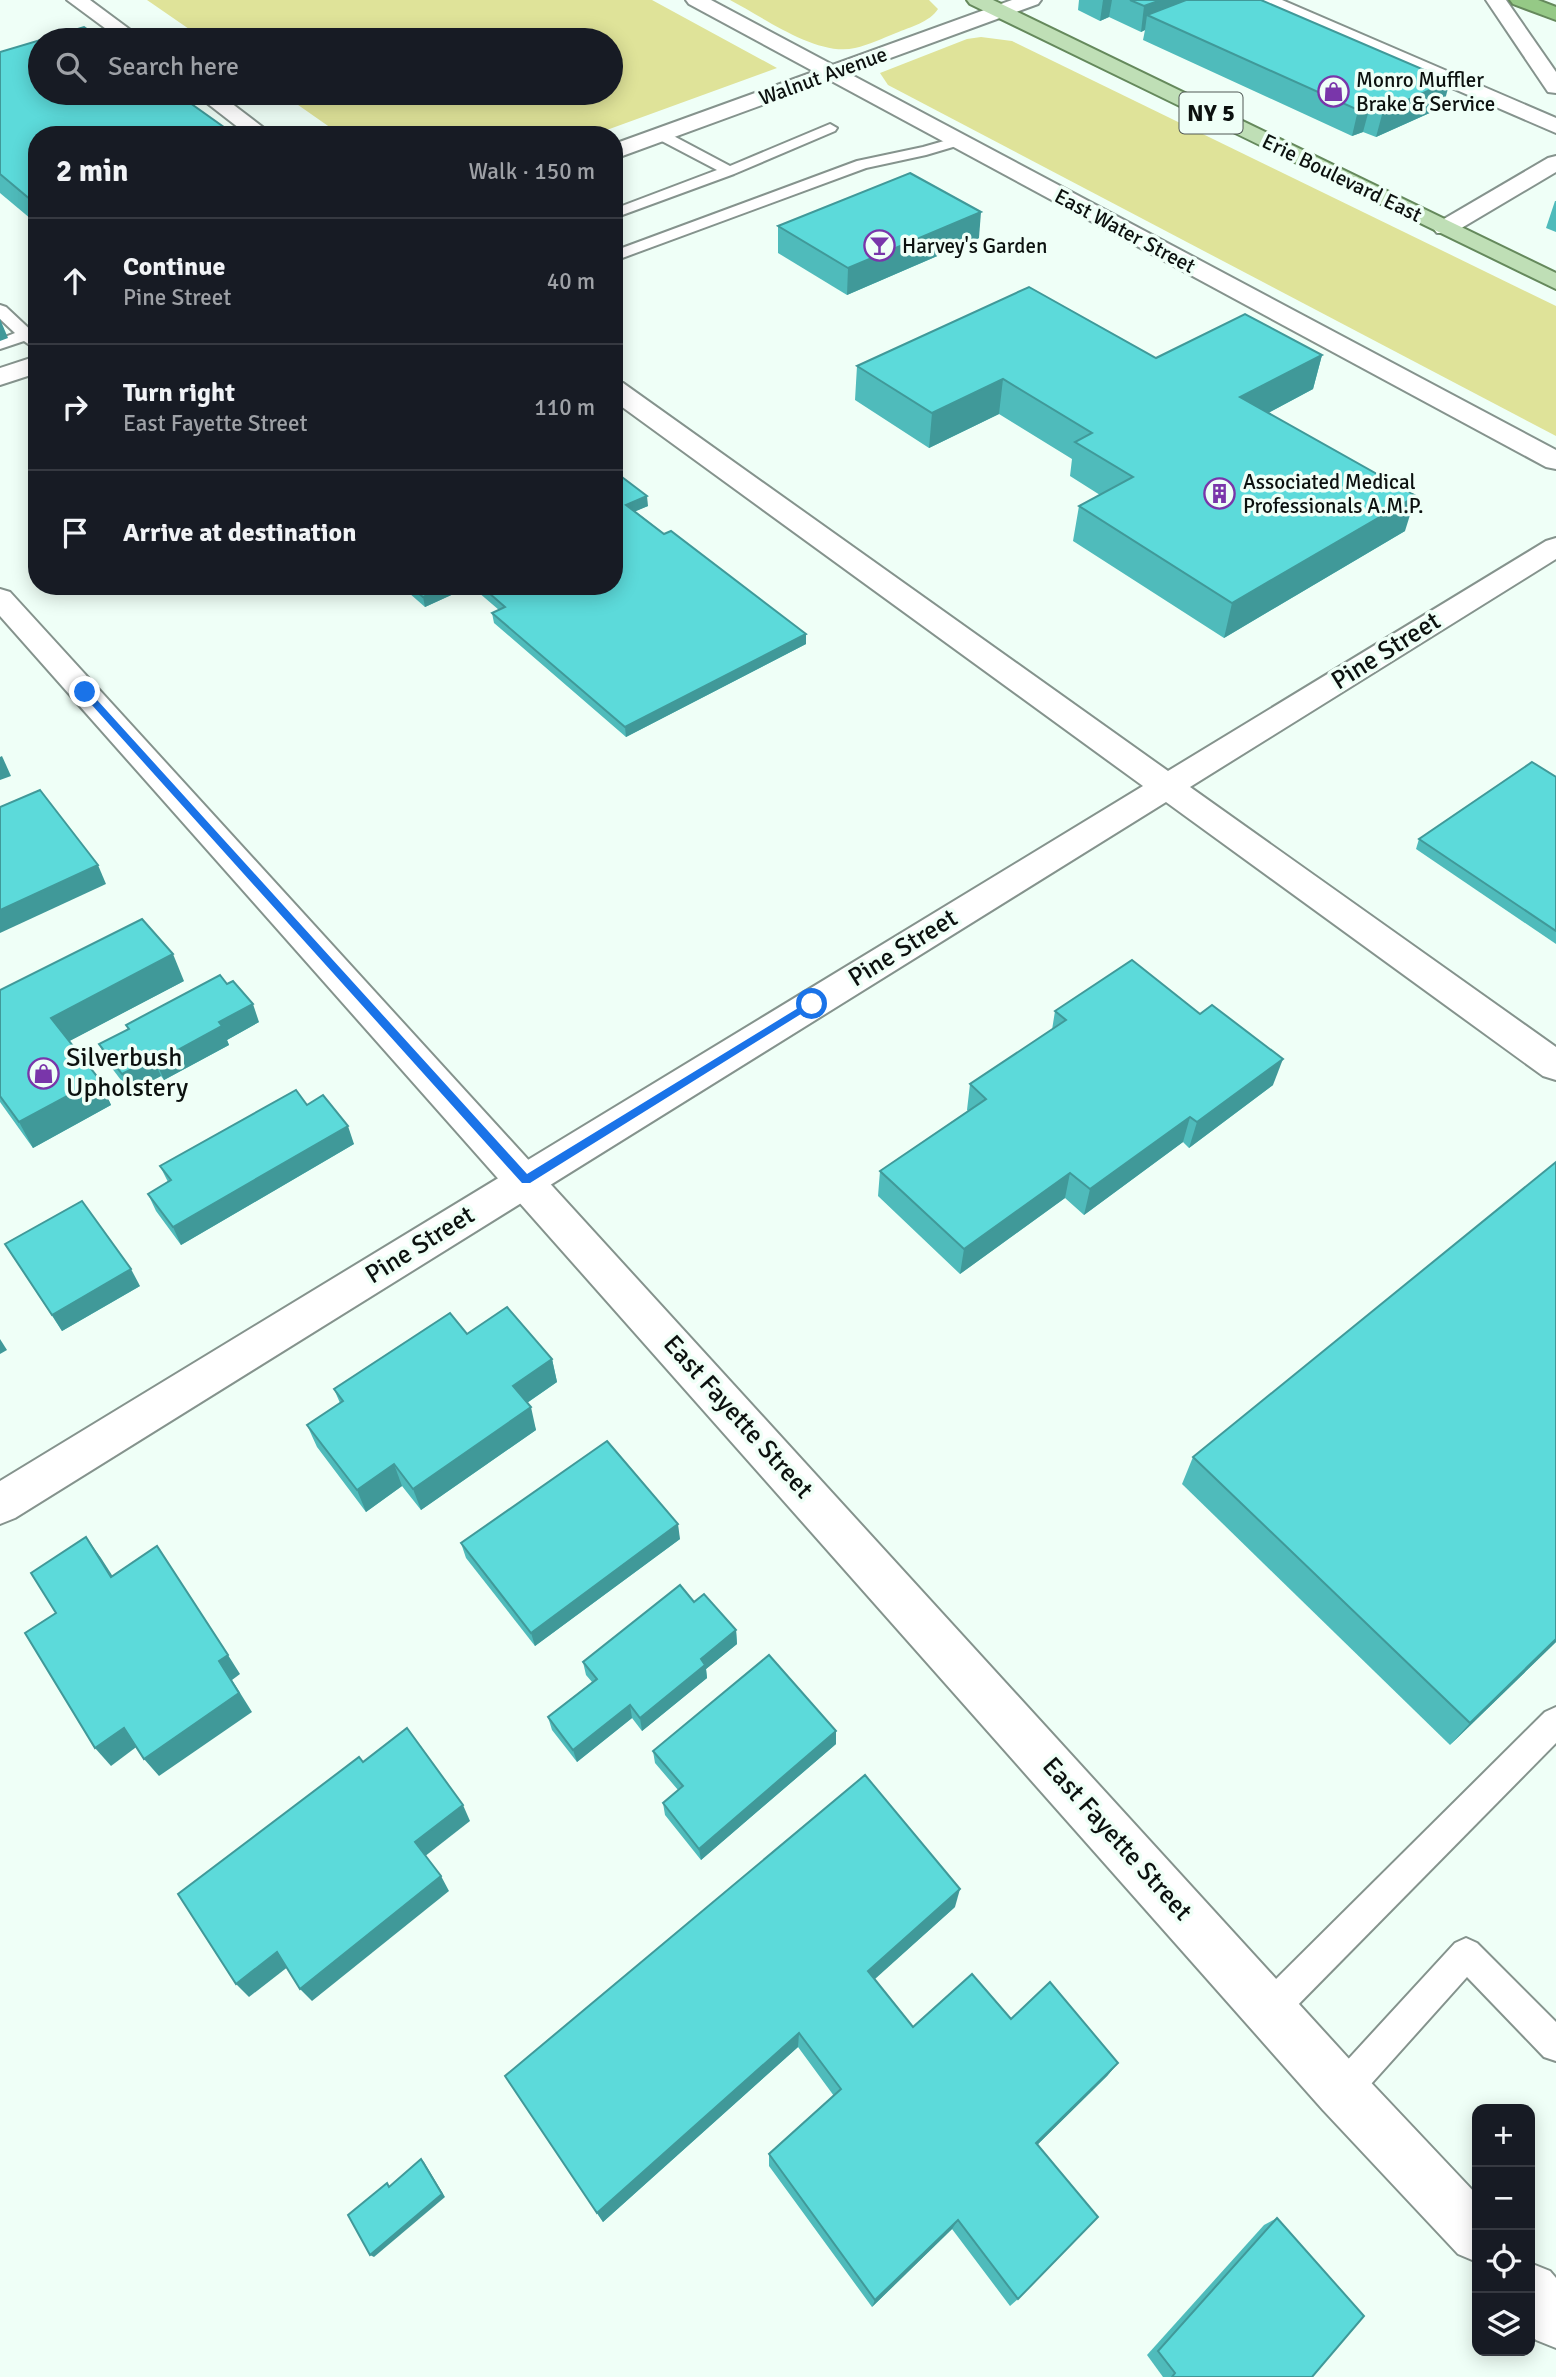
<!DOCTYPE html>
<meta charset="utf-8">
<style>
:root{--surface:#171b24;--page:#20242c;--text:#f1f3f6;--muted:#9ea1a6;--line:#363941}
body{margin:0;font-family:Signika,sans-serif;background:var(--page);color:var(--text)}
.controls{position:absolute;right:21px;bottom:21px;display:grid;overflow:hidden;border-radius:14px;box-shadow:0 4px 18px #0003}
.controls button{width:63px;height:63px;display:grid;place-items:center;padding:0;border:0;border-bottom:2px solid var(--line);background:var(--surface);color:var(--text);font:35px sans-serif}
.stop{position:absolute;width:21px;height:21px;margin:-16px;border:5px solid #1a73e8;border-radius:50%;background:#fff}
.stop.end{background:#1a73e8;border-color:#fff;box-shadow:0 2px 7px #0008}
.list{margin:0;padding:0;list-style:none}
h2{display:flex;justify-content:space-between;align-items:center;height:91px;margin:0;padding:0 28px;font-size:30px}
h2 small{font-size:23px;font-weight:400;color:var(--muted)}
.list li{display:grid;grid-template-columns:46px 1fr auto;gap:21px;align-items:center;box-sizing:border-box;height:126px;padding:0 28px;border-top:2px solid var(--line)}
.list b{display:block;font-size:26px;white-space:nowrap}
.list p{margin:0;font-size:23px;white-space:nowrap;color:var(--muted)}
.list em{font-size:23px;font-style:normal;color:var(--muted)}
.icon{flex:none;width:38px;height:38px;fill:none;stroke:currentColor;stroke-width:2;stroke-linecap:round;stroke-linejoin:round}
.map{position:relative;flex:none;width:1556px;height:2377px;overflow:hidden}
.search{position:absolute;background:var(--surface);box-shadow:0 4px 18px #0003;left:28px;top:28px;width:595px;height:77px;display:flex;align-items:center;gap:18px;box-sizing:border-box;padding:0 24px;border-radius:38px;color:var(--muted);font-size:26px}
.panel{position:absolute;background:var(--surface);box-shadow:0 4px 18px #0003;left:28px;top:126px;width:595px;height:469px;border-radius:28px}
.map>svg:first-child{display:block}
.green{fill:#dfe399}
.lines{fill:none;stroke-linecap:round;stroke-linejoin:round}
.service-casing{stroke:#85938d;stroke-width:4}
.minor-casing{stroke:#85938d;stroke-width:4}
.tertiary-casing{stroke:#85938d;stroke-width:4}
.primary-casing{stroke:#65895c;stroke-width:4}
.motorway-casing{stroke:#65895c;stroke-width:4}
.service{fill:#fff;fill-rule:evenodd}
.minor{fill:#fff;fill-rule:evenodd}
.tertiary{fill:#fff;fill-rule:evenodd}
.primary{fill:#bfdfb6;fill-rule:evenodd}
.motorway{fill:#95c986;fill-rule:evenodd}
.wall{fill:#4fbbbb}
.shaded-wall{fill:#409999}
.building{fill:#5cdada;stroke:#409999;stroke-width:2}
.route{fill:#1a73e8}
.labels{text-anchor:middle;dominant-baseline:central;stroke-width:7;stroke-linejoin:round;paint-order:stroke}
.far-street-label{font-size:21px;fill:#0c110f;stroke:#effff7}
.far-poi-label{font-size:21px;fill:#0c110f;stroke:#effff7;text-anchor:start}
.shield{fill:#effff7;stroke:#505855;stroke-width:2}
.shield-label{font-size:24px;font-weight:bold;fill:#0c110f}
.street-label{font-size:26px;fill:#0c110f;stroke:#effff7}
.poi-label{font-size:26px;fill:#0c110f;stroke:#effff7;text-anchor:start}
</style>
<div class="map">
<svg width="1556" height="2377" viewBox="0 0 1556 2377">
<rect width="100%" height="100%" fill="#effff7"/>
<g class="green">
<polygon points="147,0 652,0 777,68 593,135 341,135 281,93 611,93 611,40 205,40"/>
<path d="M730,0H929L938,9C930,22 910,27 896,33C883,38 869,45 855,48C817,57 763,17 730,0Z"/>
<polygon points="981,37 1012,41 1556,306 1556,436 888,85 880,73 967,39"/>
</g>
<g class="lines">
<defs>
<g id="service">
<polygon points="830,124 837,128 835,131 734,174 614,218 614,209 717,170 656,138 656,132 666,132 730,166"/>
<polygon points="958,137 965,141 963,144 926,155 866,168 614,261 614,251 857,161 923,147"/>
<polygon points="0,305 6,307 37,336 37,350 24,341 0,349 0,339 15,333 0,319"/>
<polygon points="1556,1707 1556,1743 1282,2021 1270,2025 1258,2021 1254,2009 1258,1997 1545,1712"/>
<polygon points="1466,1938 1477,1943 1556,2022 1556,2061 1544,2057 1467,1977 1354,2103 1342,2108 1330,2103 1325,2091 1330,2079 1455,1943"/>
</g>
<g id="minor">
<polygon points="67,0 90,0 144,40 121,40"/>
<polygon points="1012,0 1041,0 1038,4 614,159 614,144"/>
<polygon points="1255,0 1282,0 1556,118 1556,133 1258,4"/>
<polygon points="194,93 218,93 273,135 248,135"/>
<polygon points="37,356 37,373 0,385 0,368"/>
<polygon points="614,381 623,383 1168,771 1546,541 1556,538 1556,559 1190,787 1556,1047 1556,1080 1543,1076 1166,802 15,1518 0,1524 0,1481 1143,786 614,401"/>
</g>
<g id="tertiary">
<polygon points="686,0 711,0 1556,450 1556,469 1546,467 689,4"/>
<polygon points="1486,0 1506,0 1556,72 1556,93 1548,92"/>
<polygon points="1556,156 1556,172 1453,233 1437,233 1433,228 1437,223 1548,158"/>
<polygon points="0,589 10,592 1361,2072 1477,2195 1477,2262 1458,2254 1323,2110 0,616"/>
<polygon points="1530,2263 1550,2271 1556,2278 1556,2348 1536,2340 1530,2333"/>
</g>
<polygon id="primary" points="967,0 993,0 1556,273 1556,289 970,4"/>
<polygon id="motorway" points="1510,0 1538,0 1556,7 1556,20 1513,4"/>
</defs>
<use href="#service" class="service-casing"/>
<use href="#minor" class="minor-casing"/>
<use href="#tertiary" class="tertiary-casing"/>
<use href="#primary" class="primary-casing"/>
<use href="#motorway" class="motorway-casing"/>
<use href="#service" class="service"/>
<use href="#minor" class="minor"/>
<use href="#tertiary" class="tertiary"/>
<use href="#primary" class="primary"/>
<use href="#motorway" class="motorway"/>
</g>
<g class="wall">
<polygon points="1079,0 1261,0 1443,107 1376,137 1363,132 1352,136 1143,40 1145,30 1141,32 1109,17 1100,21 1078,10"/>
<polygon points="0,52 37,135 37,224 0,193"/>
<polygon points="1555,201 1556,201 1556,232 1546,228"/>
<polygon points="778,226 979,238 847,295 778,253"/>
<polygon points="1322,355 1313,389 1268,413 1405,531 1224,638 1073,541 1079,506 1100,495 1070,476 1072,459 999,414 929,448 855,400 857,366"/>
<polygon points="614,471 648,506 635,511 806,644 626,737 494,623 492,613 499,610 471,586 425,607 401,586 614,586"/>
<polygon points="1556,777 1556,944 1416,849 1419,839"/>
<polygon points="184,981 69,1041 99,1079 111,1105 33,1148 0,1102 0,990"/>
<polygon points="1055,1011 1273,1085 1189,1148 1183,1142 1084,1215 1065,1198 960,1274 878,1196 880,1171 968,1111 967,1110 970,1084 1052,1030"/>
<polygon points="259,1022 227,1040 229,1045 164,1080 161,1076 130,1092 108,1063 99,1044 128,1030 126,1025"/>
<polygon points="307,1105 354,1144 181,1245 156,1211 148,1194 168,1182 160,1166"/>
<polygon points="5,1244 140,1286 62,1331"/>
<polygon points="467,1334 552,1359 557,1382 527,1403 536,1430 421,1510 402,1486 366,1512 317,1447 307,1425 340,1403 334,1389"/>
<polygon points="1193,1457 1556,1642 1450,1745 1182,1484"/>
<polygon points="680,1539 535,1646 466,1558 461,1543"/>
<polygon points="694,1602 736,1630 737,1644 706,1669 707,1678 642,1731 632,1718 577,1762 552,1730 548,1717 592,1682 586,1675 583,1662"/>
<polygon points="836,1744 701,1860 665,1815 663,1803 678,1790 655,1763 653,1751"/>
<polygon points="955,1907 874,1979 913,2027 1011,2019 1118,2063 1107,2076 1038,2144 1018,2299 1010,2306 952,2229 872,2307 769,2166 769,2154 834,2096 798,2047 603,2222 505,2076"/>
<polygon points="1277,2218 1312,2377 1163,2377 1147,2355 1264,2225"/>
</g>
<g class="shaded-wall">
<polygon points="1103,0 1112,0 1109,17 1100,21"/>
<polygon points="1161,0 1211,0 1147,15 1145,30 1141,32 1144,6"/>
<polygon points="1450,81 1443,107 1376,137 1383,111"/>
<polygon points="1370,106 1363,132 1352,136 1358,110"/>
<polygon points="981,212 979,238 847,295 848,268"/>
<polygon points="0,319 8,338 0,341"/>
<polygon points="1322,355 1313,389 1233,432 1240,397"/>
<polygon points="1003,379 999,414 929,448 932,413"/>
<polygon points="647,496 648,506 627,515 626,505"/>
<polygon points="1416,496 1405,531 1224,638 1232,603"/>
<polygon points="448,586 471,586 425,607 423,597"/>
<polygon points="806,634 806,644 626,737 625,727"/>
<polygon points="2,756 11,776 0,780 0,757"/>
<polygon points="98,865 106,884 0,933 0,910"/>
<polygon points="173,954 184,981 64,1044 51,1018"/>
<polygon points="253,1004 259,1022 227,1040 229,1045 164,1080 156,1062 219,1022"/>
<polygon points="153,1058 161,1076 130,1092 122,1074"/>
<polygon points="1283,1059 1273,1085 1189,1148 1197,1122"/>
<polygon points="99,1079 111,1105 33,1148 19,1122"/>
<polygon points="1190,1117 1183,1142 1084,1215 1090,1189"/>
<polygon points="348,1126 354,1144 181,1245 173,1227"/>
<polygon points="1070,1173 1065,1198 960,1274 964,1249"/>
<polygon points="131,1269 140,1286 62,1331 52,1315"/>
<polygon points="0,1339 7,1350 0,1354"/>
<polygon points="552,1359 557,1382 518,1409 513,1386"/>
<polygon points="531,1407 536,1430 421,1510 413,1489"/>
<polygon points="394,1464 402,1486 366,1512 357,1490"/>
<polygon points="678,1524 680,1539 535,1646 531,1633"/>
<polygon points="86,1537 101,1558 126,1597 111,1577"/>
<polygon points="736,1630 737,1644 706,1669 707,1678 642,1731 640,1718 701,1659"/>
<polygon points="1556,1639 1556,1642 1450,1745 1470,1723"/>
<polygon points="228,1655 240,1674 232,1680 252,1712 159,1776 144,1759 219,1661"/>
<polygon points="630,1705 632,1718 577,1762 573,1750"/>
<polygon points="124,1728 139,1745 111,1766 95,1748"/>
<polygon points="836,1731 836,1744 701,1860 699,1849"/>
<polygon points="463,1805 470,1821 424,1857 415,1842"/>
<polygon points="441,1876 449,1891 312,2001 300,1989"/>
<polygon points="960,1889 955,1907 865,1988 868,1971"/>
<polygon points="277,1952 289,1966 249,1997 236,1984"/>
<polygon points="799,2033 798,2047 603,2222 597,2213"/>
<polygon points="1118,2063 1107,2076 1028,2154 1036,2143"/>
<polygon points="421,2159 424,2162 445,2197 374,2257 370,2255"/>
<polygon points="958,2220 952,2229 872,2307 875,2300"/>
</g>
<g class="building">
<polygon points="1130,0 1161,0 1144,6"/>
<polygon points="1186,0 1261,0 1450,81 1383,111 1370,106 1358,110 1147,15"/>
<polygon points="84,27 102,40 40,40 40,93 176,93 235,135 37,135 37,205 0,174 0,52"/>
<polygon points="910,173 981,212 848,268 778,226"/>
<polygon points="1029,287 1156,358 1245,314 1322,355 1240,397 1416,496 1232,603 1079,506 1133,477 1075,442 1092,433 1003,379 932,413 857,366"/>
<polygon points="614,471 647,496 626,505 664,534 671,531 806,634 625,727 492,613 505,607 481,586 614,586"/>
<polygon points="410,586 448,586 423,597"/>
<polygon points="1532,762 1556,777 1556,931 1419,839"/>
<polygon points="40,790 98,865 0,910 0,807"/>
<polygon points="142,919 173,954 51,1018 99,1079 19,1122 0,1096 0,990"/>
<polygon points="1132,960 1200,1014 1212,1005 1283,1059 1197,1122 1190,1117 1090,1189 1070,1173 964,1249 880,1171 986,1099 970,1084 1066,1020 1055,1011"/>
<polygon points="220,975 227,984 233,981 253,1004 219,1022 222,1026 156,1062 153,1058 122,1074 99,1044 129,1029 126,1025"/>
<polygon points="296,1090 307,1105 323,1095 348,1126 173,1227 148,1194 171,1180 160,1166"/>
<polygon points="1556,1162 1556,1639 1470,1723 1193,1457"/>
<polygon points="82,1201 131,1269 52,1315 5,1244"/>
<polygon points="507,1307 552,1359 513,1386 531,1407 413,1489 394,1464 357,1490 307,1425 343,1401 334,1389 450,1313 467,1334"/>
<polygon points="607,1441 678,1524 531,1633 461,1543"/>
<polygon points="86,1537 111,1577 157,1546 228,1655 219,1661 239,1693 144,1759 124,1728 95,1748 25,1633 56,1613 31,1573"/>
<polygon points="680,1585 694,1602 704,1594 736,1630 701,1659 705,1665 640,1718 630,1705 573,1750 548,1717 597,1679 583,1662"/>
<polygon points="769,1655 836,1731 699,1849 663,1803 683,1786 653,1751"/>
<polygon points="407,1728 463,1805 415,1842 441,1876 300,1989 277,1952 236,1984 178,1894 359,1757 363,1762"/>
<polygon points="865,1775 960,1889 868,1971 913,2027 972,1974 1011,2019 1050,1982 1118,2063 1036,2143 1098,2217 1018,2299 958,2220 875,2300 769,2154 841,2089 799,2033 597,2213 505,2076"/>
<polygon points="421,2159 442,2194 370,2255 348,2215 387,2183 389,2187"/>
<polygon points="1277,2218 1364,2316 1312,2377 1172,2377 1175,2373 1158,2351"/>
</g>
<polygon class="route" points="82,690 88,690 527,1174 808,1002 812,1001 817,1004 530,1183 522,1183 82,694"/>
<defs>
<symbol id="shop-ring" viewBox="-11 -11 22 22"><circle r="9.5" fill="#effff7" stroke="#7936aa" stroke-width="1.5"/><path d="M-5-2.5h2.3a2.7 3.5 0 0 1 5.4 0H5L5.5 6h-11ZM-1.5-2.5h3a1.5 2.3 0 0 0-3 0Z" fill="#7936aa"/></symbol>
<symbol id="bar-ring" viewBox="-11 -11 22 22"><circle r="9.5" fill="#effff7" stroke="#7936aa" stroke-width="1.5"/><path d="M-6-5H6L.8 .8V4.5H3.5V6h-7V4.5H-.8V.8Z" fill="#7936aa"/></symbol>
<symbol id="building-ring" viewBox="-11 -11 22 22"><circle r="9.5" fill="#effff7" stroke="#7936aa" stroke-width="1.5"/><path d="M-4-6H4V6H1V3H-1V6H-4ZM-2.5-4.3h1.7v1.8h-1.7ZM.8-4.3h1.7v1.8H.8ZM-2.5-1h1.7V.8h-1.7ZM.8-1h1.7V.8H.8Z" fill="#7936aa"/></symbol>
</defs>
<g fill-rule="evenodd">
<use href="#shop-ring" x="1316" y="74" width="35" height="35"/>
<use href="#bar-ring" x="862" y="228" width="35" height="35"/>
<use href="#building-ring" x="1202" y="476" width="35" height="35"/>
<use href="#shop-ring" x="26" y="1056" width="35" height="35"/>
</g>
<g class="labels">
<g class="far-street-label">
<text transform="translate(823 76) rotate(-20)">Walnut Avenue</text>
<text transform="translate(1342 178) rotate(26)">Erie Boulevard East</text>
<text transform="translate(1125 231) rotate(28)">East Water Street</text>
</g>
<g class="far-poi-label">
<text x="1356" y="80">Monro Muffler<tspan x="1356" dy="24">Brake &amp; Service</tspan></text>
<text x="902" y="246">Harvey's Garden</text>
<text x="1243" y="482">Associated Medical<tspan x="1243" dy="24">Professionals A.M.P.</tspan></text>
</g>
<rect class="shield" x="1179.5" y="92.5" width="63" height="41" rx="5"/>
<g class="shield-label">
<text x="1211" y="113">NY 5</text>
</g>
<g class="street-label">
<text transform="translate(1386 651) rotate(-32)">Pine Street</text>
<text transform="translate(903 948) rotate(-32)">Pine Street</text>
<text transform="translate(420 1245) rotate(-32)">Pine Street</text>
<text transform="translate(738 1417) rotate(48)">East Fayette Street</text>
<text transform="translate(1117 1839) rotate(48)">East Fayette Street</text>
</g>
<g class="poi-label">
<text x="66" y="1058">Silverbush<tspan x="66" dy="30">Upholstery</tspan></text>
</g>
</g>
</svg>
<div class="controls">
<button>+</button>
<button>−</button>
<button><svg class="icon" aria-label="locate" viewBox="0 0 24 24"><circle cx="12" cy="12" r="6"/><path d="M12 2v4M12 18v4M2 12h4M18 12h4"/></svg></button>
<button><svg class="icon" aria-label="layers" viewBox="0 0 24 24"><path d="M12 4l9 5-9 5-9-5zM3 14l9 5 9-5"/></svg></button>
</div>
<div class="stop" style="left:812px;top:1004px"></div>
<div class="stop end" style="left:85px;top:692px"></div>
<div class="search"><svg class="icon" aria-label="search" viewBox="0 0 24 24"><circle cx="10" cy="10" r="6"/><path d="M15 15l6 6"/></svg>Search here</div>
<section class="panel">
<h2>2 min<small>Walk · 150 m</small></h2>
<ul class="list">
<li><svg class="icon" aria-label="ahead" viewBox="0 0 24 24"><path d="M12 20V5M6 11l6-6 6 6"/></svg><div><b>Continue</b><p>Pine Street</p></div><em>40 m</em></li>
<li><svg class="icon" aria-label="right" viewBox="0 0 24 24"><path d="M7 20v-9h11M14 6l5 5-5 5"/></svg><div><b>Turn right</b><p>East Fayette Street</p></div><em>110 m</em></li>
<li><svg class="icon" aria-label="arrive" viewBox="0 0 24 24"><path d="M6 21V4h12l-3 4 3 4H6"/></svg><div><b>Arrive at destination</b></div></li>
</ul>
</section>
</div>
